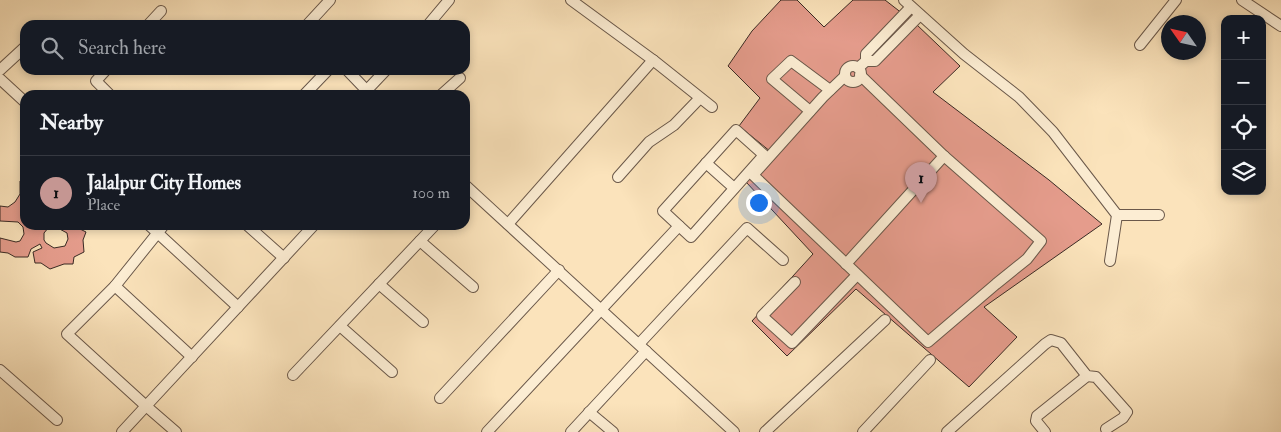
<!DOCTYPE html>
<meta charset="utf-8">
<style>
:root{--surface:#171b24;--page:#20242c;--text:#f1f3f6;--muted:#9ea1a6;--line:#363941;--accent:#c59692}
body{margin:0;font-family:"IM FELL Double Pica",serif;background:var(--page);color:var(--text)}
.controls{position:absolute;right:15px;top:15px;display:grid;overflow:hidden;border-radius:10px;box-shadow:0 2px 8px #0003}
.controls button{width:45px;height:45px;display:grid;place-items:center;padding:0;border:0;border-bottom:1px solid var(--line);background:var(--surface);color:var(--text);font:25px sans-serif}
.compass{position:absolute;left:1161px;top:15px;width:45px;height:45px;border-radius:50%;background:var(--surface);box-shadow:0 2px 8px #0003;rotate:304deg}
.you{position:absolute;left:758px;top:202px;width:18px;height:18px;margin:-12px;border:4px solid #fff;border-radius:50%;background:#1a73e8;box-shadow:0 0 0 8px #1a73e833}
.badge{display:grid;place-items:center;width:32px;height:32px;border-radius:50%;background:var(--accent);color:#111;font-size:16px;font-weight:700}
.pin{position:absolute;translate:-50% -41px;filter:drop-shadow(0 1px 2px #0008)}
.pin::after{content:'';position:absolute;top:26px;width:18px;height:15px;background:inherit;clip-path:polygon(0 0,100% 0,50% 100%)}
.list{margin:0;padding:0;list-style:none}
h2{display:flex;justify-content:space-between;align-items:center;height:65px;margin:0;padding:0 20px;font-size:21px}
h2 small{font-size:16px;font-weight:400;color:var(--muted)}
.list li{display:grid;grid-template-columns:32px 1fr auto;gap:15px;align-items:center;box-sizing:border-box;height:75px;padding:0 20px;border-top:1px solid var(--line)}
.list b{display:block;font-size:19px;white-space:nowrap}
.list p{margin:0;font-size:16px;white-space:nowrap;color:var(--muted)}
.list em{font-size:16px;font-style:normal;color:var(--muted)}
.icon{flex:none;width:28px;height:28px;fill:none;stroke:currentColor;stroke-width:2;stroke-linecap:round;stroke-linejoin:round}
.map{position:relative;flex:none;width:1281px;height:432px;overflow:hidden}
.search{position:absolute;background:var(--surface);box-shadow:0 2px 8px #0003;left:20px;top:20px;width:450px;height:55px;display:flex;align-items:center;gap:12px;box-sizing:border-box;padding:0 18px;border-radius:15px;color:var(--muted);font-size:19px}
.panel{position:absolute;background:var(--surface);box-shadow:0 2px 8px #0003;left:20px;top:90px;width:450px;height:140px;border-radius:15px}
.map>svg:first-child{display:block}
.building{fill:#e59c8c;stroke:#392a24;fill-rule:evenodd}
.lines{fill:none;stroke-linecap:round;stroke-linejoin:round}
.minor-casing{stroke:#6a584a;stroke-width:12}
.minor{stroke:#fcedd3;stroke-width:10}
</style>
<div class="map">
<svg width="1281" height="432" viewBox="0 0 1281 432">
<rect width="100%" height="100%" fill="#fbe3bb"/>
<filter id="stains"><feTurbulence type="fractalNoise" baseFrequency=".004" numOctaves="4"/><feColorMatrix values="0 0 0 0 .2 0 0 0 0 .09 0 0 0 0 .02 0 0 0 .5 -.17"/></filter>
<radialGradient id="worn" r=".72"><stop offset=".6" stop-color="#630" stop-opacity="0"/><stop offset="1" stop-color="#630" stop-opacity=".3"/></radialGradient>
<g class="building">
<polygon points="781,0 797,0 824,27 853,0 885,0 916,24 960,66 933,92 1049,180 1102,224 984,307 1017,337 969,387 856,289 787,356 752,321 813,254 746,182 771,152 739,126 760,98 728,66 752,31"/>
<path d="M25,178V225H80V229L86,232L83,240L84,252L74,257L73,264H64L50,269L41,263H35L33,252L42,248L40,244L31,249L28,257H15L8,253L0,252V238L16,242L20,241L24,234L23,227L18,222L0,221V206L8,207L15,202L20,194V181ZM49,227H56L67,233L68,239L65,246L54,248L46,243L44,240V233Z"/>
</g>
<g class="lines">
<defs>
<g id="minor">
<polyline points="571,0 653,60 712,107"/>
<polyline points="904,0 964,54 1019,97 1053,132 1117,215 1110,261"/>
<polyline points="1242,0 1281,26"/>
<polyline points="148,25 161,11"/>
<polyline points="307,25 330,0"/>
<polyline points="428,25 449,0"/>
<polyline points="1140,45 1176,0"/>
<polyline points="866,61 866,54 911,7"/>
<circle cx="853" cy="74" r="8"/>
<polyline points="858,68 866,61 875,61 920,15"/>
<polyline points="0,70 25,47"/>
<polyline points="106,70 96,81 110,95"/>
<polyline points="347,70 371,95"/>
<polyline points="845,76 823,97 753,175 928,342 996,284 1027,259 1041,241 944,156 860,75"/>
<polyline points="0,79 25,102"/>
<polyline points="367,90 386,70"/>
<polyline points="304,95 328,70"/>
<polyline points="441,95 460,78"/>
<polyline points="810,111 772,79 791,61 830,90"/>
<polygon points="736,130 764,155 691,237 663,211"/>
<polyline points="706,163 734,188"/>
<polyline points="618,177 649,142 674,125 700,98"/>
<polyline points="465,185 734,432"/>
<polyline points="1117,215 1159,215"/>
<polyline points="508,224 653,60"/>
<polyline points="149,225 238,307"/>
<polyline points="247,225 284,258"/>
<polyline points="420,241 473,287"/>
<polyline points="846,264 944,156"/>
<polyline points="795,282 762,316 792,343 857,275"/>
<polyline points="379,284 423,322"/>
<polyline points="115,286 192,357"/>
<polyline points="340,326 392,372"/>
<polyline points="639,344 747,228 783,260"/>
<polyline points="0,370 57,420"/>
<polyline points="293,375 435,225"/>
<polyline points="440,398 559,270"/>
<polyline points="589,412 613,432"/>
<polyline points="122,432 146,406 67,334 115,286 164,225"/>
<polyline points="176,432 146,406 314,225"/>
<polyline points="487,432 679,226"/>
<polyline points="571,432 646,351"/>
<polyline points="765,432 885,320"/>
<polyline points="863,432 930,360"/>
<polyline points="947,432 1045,344 1051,340 1061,343 1087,376 1096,377 1127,412 1123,418 1106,429"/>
<polyline points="1045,432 1036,421 1037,416 1087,376"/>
</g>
</defs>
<use href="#minor" class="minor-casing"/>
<use href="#minor" class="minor"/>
</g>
<rect width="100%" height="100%" filter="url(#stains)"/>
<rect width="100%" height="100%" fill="url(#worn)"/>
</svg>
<div class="controls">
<button>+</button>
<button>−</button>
<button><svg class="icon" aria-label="locate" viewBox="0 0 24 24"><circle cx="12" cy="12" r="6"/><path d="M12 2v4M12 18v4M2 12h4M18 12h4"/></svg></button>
<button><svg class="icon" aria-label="layers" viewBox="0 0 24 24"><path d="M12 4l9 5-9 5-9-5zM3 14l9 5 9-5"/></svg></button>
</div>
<svg class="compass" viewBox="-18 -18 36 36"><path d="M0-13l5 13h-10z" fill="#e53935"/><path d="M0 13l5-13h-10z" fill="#9ea1a6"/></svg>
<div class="you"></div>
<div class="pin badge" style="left:921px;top:203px">1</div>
<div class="search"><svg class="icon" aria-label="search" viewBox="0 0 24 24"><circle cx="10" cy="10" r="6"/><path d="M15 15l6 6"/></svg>Search here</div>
<section class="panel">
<h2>Nearby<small></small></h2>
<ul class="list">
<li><span class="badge">1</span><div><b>Jalalpur City Homes</b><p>Place</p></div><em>100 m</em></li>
</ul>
</section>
</div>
